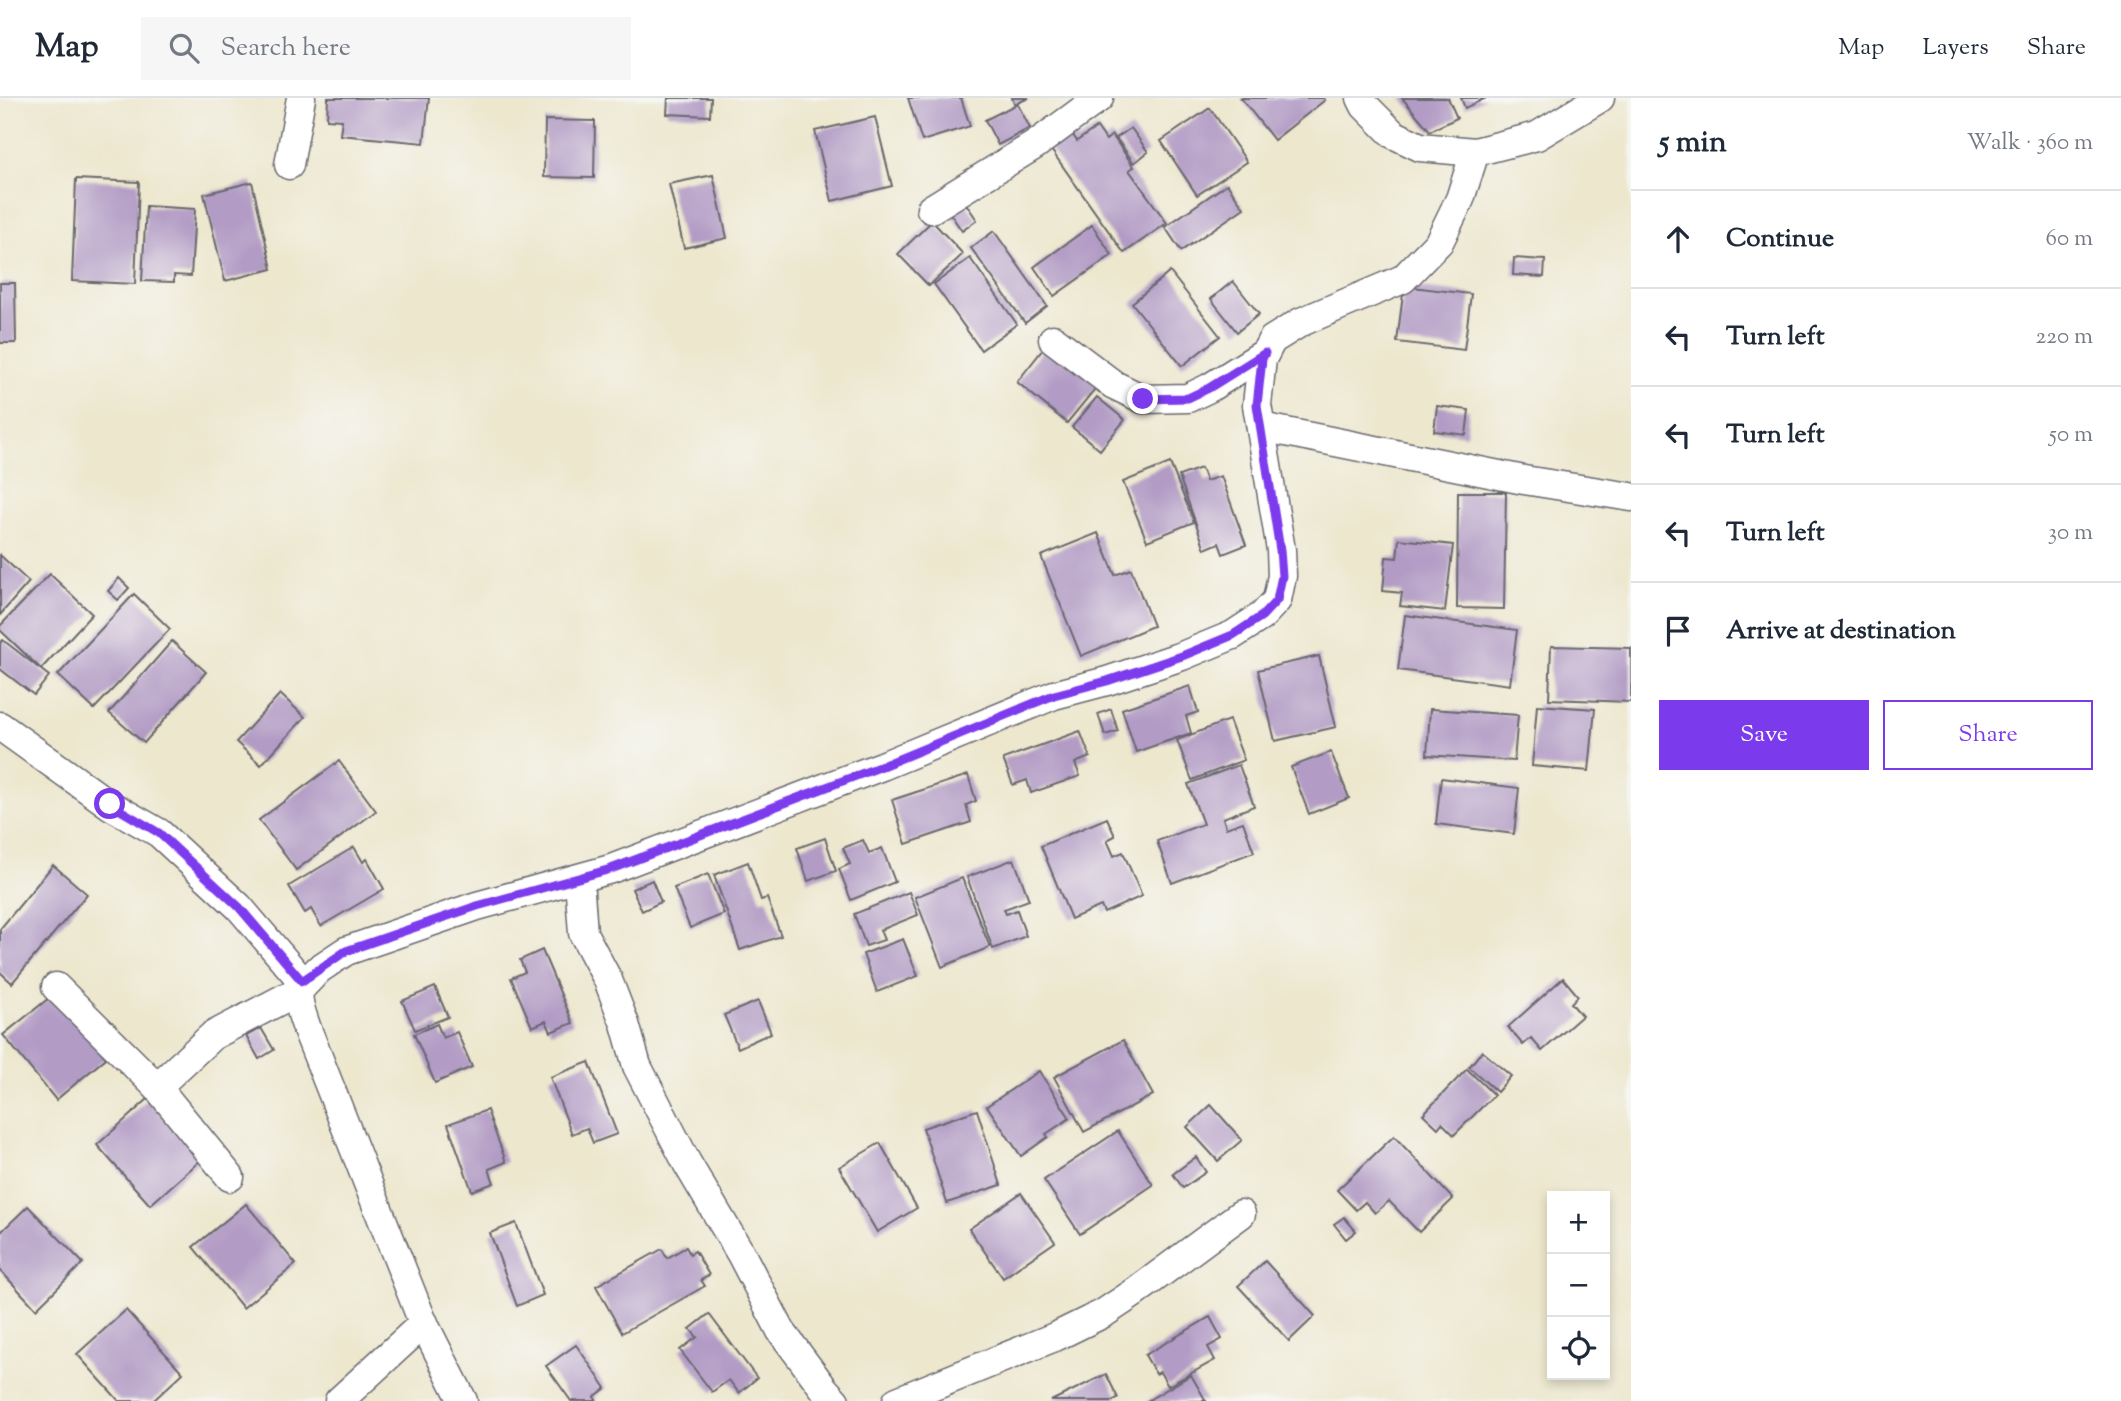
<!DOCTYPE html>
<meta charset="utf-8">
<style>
:root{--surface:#fff;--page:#f6f6f7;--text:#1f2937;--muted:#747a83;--line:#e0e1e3;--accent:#7c3aed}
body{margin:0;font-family:"Sorts Mill Goudy",serif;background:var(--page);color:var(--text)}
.controls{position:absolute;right:21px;bottom:21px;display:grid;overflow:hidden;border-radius:0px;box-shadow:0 4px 10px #0003}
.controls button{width:63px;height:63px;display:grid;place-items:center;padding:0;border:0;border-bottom:2px solid var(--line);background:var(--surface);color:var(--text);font:35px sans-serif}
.stop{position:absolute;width:21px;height:21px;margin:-16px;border:5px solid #7c3aed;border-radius:50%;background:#fff}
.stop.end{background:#7c3aed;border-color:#fff;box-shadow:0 2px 7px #0008}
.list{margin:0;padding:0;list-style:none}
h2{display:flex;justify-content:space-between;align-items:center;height:91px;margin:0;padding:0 28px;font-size:30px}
h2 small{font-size:23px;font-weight:400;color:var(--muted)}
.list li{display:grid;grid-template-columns:46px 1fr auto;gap:21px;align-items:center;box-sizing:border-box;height:98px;padding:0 28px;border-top:2px solid var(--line)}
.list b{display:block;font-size:26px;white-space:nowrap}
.list em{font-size:23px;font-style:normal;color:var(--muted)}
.actions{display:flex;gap:14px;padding:21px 28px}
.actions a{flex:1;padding:16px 0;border:2px solid var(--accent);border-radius:0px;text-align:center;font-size:24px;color:var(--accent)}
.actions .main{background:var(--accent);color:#fff}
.icon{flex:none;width:38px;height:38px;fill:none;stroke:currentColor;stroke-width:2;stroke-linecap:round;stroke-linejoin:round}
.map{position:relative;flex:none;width:1631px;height:1303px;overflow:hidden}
header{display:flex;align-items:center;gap:42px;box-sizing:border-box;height:98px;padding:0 35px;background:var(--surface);border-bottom:2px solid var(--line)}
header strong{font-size:33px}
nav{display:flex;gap:38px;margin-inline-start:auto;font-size:24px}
.search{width:490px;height:63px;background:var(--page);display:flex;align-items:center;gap:18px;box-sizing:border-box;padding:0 24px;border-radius:0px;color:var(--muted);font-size:26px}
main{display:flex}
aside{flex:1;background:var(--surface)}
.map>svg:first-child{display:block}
.building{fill:#b29bc5}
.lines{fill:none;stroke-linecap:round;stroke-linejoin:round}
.street-casing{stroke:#69676e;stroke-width:31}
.street{stroke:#fff;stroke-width:28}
.route{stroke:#7c3aed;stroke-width:9}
</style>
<header>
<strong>Map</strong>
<div class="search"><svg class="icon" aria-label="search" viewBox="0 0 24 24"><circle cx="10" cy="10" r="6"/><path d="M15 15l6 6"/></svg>Search here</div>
<nav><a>Map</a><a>Layers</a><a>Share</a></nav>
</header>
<main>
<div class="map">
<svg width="1631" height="1303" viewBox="0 0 1631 1303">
<rect width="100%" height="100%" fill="#f6f6f2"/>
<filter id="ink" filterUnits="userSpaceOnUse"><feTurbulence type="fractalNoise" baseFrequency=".0143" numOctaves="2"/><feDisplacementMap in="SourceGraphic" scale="14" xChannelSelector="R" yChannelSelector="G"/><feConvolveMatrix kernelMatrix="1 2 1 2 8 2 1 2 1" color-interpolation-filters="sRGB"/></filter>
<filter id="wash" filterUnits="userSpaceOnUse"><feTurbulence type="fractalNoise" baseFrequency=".00686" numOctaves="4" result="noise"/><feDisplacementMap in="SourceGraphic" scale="28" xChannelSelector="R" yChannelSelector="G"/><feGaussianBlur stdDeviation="1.57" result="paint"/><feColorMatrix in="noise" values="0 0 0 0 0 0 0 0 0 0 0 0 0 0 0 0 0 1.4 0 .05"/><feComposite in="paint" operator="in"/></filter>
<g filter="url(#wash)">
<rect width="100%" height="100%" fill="#ede7ce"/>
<g id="blocks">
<g class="building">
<polygon points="328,0 429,0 424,45 340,37 342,22 327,21"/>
<polygon points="668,0 711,0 710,18 667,16"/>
<polygon points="908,0 961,0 970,28 922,43"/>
<polygon points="1012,0 1029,0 1017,5 1030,30 998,47 985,22 1015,7"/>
<polygon points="1241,0 1324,0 1325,2 1274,42"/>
<polygon points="1402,0 1448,0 1457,20 1430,33"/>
<polygon points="1461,0 1486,0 1465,10"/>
<polygon points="1210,10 1247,64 1197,97 1161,43"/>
<polygon points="875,19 892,88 832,103 815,33"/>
<polygon points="545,22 595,23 594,80 544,79"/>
<polygon points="1097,29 1106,42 1112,37 1134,69 1129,72 1167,125 1124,155 1047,46 1068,30 1077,43"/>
<polygon points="1131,30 1148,54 1134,65 1116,40"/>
<polygon points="713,77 727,140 684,150 669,86"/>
<polygon points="76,81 139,84 135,186 72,183"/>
<polygon points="252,84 272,171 225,183 204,96"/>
<polygon points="1227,86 1244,110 1181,153 1165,129"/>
<polygon points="964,103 977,122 962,133 949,114"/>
<polygon points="146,108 195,111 191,178 174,177 174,184 142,183"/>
<polygon points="932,123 963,156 929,188 898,156"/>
<polygon points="1092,127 1112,157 1054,198 1034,169"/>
<polygon points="994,133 1047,208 1025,225 971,150"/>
<polygon points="970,160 1017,226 981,252 934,186"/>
<polygon points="1514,160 1545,162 1544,179 1513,177"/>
<polygon points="1170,174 1220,238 1182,268 1132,205"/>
<polygon points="1233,183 1259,216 1237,234 1211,201"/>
<polygon points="0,185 15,185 16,245 0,245"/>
<polygon points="1404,188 1471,196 1464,252 1397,244"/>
<polygon points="1048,245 1099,286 1067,325 1017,284"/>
<polygon points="1097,299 1125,322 1100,352 1072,329"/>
<polygon points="1437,308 1469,312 1466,337 1434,333"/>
<polygon points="1170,365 1194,424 1147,443 1123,384"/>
<polygon points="1201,370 1206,383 1221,378 1246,447 1223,456 1219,445 1205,451 1179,378"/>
<polygon points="1458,394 1506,394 1504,511 1457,510"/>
<polygon points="1098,435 1115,477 1131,471 1153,528 1081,558 1041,458"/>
<polygon points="1399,441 1453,447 1445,513 1400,508 1402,495 1383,493 1386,459 1397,460"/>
<polygon points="0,457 29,484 0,517"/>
<polygon points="50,476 92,516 41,571 0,532 0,528"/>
<polygon points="119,480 129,490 118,502 108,493"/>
<polygon points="134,496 170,531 94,611 58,577"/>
<polygon points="1405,517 1517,532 1510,587 1398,572"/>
<polygon points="3,542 49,578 34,597 0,571 0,545"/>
<polygon points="172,543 206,574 144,645 109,615"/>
<polygon points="1551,548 1631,550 1631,604 1549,601"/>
<polygon points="1319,558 1336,629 1275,643 1258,572"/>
<polygon points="1190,588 1198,614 1186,618 1191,635 1136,654 1122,611"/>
<polygon points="280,596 305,619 261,667 236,644"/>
<polygon points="1537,607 1595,611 1589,673 1532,668"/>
<polygon points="1111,611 1118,633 1105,637 1098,616"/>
<polygon points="1430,611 1518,617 1514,663 1427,657"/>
<polygon points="1229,622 1244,662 1192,682 1177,642"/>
<polygon points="1080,633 1090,659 1075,665 1080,678 1031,695 1027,682 1013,687 1003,661"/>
<polygon points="1331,654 1349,700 1309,716 1291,669"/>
<polygon points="339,663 376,713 296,772 259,722"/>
<polygon points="1239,667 1254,708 1223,720 1226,730 1243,724 1254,754 1172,785 1157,743 1203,726 1188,686"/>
<polygon points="968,677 976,703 966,707 971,724 906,746 892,702"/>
<polygon points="1441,680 1519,690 1514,736 1436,726"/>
<polygon points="1107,720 1115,738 1107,742 1114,758 1123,754 1142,798 1104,815 1101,808 1071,821 1041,748"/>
<polygon points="825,740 836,773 808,783 797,750"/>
<polygon points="863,742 869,755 882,750 895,784 851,802 839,771 850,766 843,750"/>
<polygon points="354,749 363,764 367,761 384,791 321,828 311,811 305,815 289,788"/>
<polygon points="1014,761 1029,802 1004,811 1006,816 1017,812 1026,838 993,851 967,779"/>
<polygon points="748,764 761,802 767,800 781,838 740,852 714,777"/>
<polygon points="53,767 87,796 12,885 0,874 0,831"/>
<polygon points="708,776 724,816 690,830 674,790"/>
<polygon points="962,780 990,849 942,869 915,799"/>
<polygon points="652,782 661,804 642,813 632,791"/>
<polygon points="909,794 918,817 880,832 884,842 866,848 854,816"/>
<polygon points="903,841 918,878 877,894 863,856"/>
<polygon points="542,852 573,925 551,934 546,923 532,929 511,880 525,874 520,862"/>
<polygon points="1563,880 1578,898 1571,905 1582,918 1542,953 1531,940 1523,947 1508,929"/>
<polygon points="435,889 448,919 415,932 402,903"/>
<polygon points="54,896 106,960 56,1002 3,937"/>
<polygon points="758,903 771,935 738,950 724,917"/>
<polygon points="437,926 443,940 457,934 472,969 435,985 414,936"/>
<polygon points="261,930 274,952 259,961 246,938"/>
<polygon points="1123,942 1153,997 1084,1034 1054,979"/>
<polygon points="1482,953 1511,978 1497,994 1469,969"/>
<polygon points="589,964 617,1036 593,1045 587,1030 572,1036 550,979"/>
<polygon points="1467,971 1494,997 1454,1037 1442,1025 1438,1030 1423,1016"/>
<polygon points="1039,973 1070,1020 1046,1036 1048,1039 1021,1058 987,1008"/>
<polygon points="148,1001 202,1061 150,1107 97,1047"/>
<polygon points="1211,1007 1242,1042 1218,1063 1187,1029"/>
<polygon points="487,1012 506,1064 489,1071 494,1085 472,1093 448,1026"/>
<polygon points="977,1012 1001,1087 947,1105 923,1030"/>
<polygon points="1118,1033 1153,1087 1080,1136 1044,1082"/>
<polygon points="1394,1038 1453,1101 1419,1134 1389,1103 1375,1115 1365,1104 1356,1112 1337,1092"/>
<polygon points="880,1045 917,1110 877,1134 839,1069"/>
<polygon points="1196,1059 1206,1074 1183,1090 1173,1076"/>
<polygon points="1021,1095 1055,1144 1003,1180 969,1131"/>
<polygon points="246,1106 296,1166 243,1210 193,1149"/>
<polygon points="28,1108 83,1165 36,1211 0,1172 0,1135"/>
<polygon points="1344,1119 1356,1133 1346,1141 1334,1126"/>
<polygon points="516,1125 543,1197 517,1208 490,1135"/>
<polygon points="686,1149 690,1156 695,1153 709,1177 701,1182 705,1188 622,1235 596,1188 662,1151 667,1160"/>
<polygon points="1265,1163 1315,1218 1289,1243 1238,1188"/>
<polygon points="126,1212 183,1275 153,1303 119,1303 77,1256"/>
<polygon points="709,1216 757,1280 739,1295 729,1282 712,1294 680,1252 697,1239 690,1231"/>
<polygon points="1210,1219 1222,1241 1208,1249 1215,1262 1168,1288 1160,1274 1156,1276 1145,1257"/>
<polygon points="576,1247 606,1290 594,1299 597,1303 571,1303 546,1268"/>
<polygon points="1106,1276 1118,1300 1112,1303 1051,1303"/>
<polygon points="1191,1277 1206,1303 1147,1303"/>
</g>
</g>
</g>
<g filter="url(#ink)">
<use href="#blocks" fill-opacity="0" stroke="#69676e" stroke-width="2"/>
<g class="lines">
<defs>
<g id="street">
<polyline points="1361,0 1365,8 1393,36 1420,49 1475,54 1537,38 1600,0"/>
<polyline points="289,67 301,0"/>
<polyline points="931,111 1035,47 1099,0"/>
<polyline points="1053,241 1114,287 1143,301 1188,300 1209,290 1265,255"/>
<polyline points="1261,329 1524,382 1631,399"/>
<polyline points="0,628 110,707 159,735 239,809 302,883"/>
<polyline points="579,781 583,835 608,882 625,926 637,968 687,1065 741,1156 781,1233 825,1292 835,1303"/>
<path d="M308,879C290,891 302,915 307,931L422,1222L463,1303"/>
<polyline points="56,889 157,989 230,1079"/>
<polyline points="157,989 212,938 298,893 319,871 346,853 477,808 611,771 882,668 1054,597 1107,583 1182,558 1233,537 1262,518 1277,502 1282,478 1281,452 1257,307 1262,261 1272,242 1301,224 1403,181 1439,144 1460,101 1475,54"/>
<polyline points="339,1303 424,1225"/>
<polyline points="897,1303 1057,1238 1104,1215 1134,1195 1241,1116"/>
</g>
</defs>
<use href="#street" class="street-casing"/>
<use href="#street" class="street"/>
</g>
</g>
<g class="lines" filter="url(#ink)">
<polyline class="route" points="110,706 159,735 239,809 302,883 346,853 477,808 611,771 882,668 1054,597 1107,583 1182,558 1233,537 1262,518 1277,502 1282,478 1280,452 1257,307 1262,261 1265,255 1209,290 1188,300 1143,301"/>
</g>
</svg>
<div class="controls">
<button>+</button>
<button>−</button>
<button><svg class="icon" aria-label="locate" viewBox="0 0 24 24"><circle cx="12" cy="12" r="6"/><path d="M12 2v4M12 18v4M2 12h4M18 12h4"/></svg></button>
</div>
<div class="stop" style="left:110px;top:706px"></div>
<div class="stop end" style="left:1143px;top:301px"></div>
</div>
<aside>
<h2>5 min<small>Walk · 360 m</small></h2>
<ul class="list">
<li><svg class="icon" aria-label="ahead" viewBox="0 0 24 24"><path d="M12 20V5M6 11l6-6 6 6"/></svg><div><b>Continue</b></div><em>60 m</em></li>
<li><svg class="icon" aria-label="left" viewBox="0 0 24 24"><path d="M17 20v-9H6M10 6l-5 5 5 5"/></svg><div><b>Turn left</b></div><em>220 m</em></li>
<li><svg class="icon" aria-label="left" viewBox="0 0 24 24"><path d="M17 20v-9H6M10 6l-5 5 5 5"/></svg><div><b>Turn left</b></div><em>50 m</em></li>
<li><svg class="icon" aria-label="left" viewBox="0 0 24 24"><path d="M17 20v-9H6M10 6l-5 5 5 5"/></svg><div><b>Turn left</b></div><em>30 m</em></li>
<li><svg class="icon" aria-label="arrive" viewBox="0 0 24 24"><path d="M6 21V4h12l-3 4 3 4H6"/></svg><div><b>Arrive at destination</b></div></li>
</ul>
<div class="actions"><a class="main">Save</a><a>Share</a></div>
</aside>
</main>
